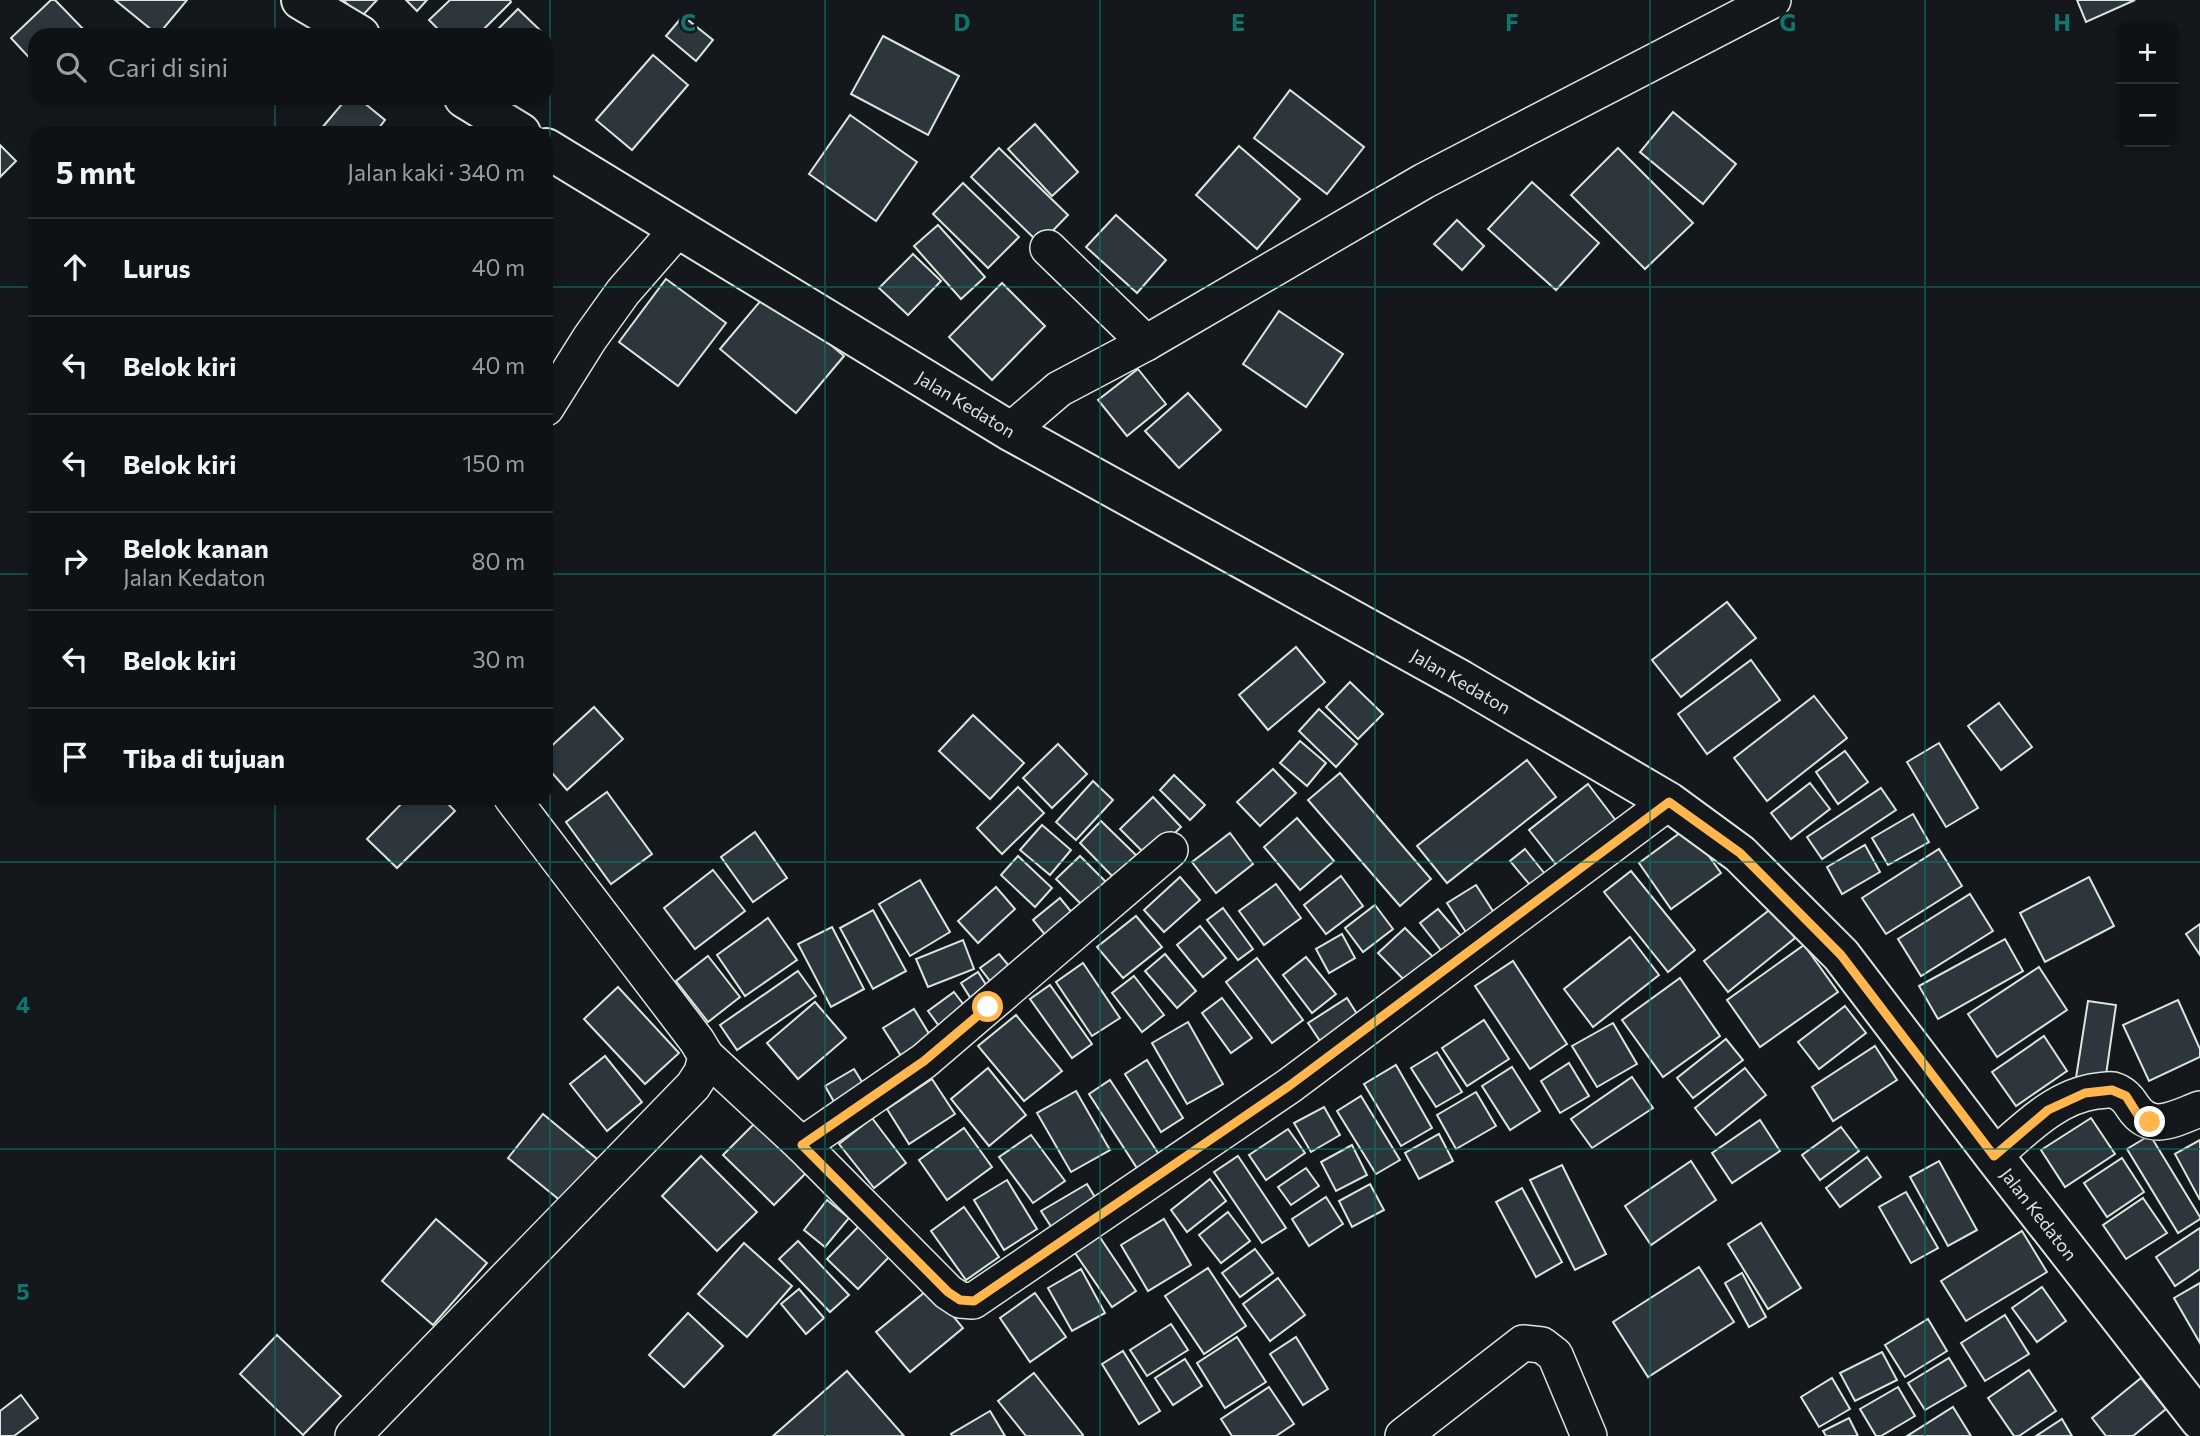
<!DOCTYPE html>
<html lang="id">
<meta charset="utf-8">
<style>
:root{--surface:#0f1215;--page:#1d2022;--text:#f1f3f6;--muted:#9b9ea0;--line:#2f3234}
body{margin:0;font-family:Commissioner,sans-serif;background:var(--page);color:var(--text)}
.controls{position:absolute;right:21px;top:21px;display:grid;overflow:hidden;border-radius:14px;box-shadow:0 4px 10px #0003}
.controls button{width:63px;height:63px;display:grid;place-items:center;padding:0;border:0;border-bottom:2px solid var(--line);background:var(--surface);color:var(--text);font:35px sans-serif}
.stop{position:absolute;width:21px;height:21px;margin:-16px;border:5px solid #ffb74d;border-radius:50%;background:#fff}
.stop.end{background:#ffb74d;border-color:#fff;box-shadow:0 2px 7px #0008}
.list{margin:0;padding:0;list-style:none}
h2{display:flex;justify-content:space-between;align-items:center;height:91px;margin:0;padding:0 28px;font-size:30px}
h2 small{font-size:23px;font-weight:400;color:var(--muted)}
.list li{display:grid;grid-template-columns:46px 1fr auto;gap:21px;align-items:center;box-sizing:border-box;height:98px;padding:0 28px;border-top:2px solid var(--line)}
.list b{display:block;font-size:26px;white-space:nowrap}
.list p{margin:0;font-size:23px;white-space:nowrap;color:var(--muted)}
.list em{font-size:23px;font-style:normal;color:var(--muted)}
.icon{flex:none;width:38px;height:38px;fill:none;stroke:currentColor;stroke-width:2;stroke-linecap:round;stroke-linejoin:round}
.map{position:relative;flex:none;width:2200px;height:1436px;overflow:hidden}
.search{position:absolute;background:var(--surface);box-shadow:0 4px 10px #0003;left:28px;top:28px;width:525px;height:77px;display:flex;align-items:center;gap:18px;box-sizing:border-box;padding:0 24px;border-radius:21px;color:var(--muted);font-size:26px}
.panel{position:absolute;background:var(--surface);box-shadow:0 4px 10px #0003;left:28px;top:126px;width:525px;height:679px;border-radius:21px}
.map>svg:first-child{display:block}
.building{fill:#2c363c;stroke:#d8e6dc;stroke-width:2}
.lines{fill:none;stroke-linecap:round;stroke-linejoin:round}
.street-casing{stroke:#d8e6dc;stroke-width:38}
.secondary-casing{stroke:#d8e6dc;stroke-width:42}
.street{stroke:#14181c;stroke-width:35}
.secondary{stroke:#14181c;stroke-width:38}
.route{stroke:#ffb74d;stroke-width:9}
.grid{fill:none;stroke:#0f766e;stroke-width:2;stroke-opacity:0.55}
.labels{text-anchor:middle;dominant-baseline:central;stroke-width:5;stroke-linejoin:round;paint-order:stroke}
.street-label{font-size:18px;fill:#d8e6dc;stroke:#14181c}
.grid-label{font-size:23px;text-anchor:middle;font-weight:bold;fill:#0f766e;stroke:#14181c;stroke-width:5;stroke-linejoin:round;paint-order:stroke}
</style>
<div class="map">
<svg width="2200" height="1436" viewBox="0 0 2200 1436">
<rect width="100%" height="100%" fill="#14181c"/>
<g class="building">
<polygon points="51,0 55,0 89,35 35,35 35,64 11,38"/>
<polygon points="115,0 187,0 158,35"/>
<polygon points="343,0 377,0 361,17"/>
<polygon points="406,0 427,0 417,11"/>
<polygon points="450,0 510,0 511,2 478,35 444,35 429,20"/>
<polygon points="2077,0 2135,0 2086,22"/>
<polygon points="518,9 545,35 492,35"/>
<polygon points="683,16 713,40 696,61 666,36"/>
<polygon points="883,36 959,76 928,135 851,94"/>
<polygon points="653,55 688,85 632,150 596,120"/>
<polygon points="1290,90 1364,147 1327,194 1254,138"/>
<polygon points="347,98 358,98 385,120 375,133 325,133 321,129"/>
<polygon points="1673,112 1736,164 1703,204 1640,152"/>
<polygon points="850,115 917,162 876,221 809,174"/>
<polygon points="1035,124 1078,172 1052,196 1008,149"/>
<polygon points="0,145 16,161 0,177"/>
<polygon points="1239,146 1300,199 1257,249 1196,195"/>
<polygon points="999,148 1068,215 1040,244 971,177"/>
<polygon points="1618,148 1693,223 1645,269 1571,195"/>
<polygon points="1532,182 1599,243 1556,290 1488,229"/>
<polygon points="963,183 1019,237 988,268 933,214"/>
<polygon points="1116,215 1166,260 1137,293 1086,247"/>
<polygon points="1457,220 1484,246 1462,270 1434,244"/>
<polygon points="938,225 985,277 961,299 914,246"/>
<polygon points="913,254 941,281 908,315 879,288"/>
<polygon points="666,279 726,323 678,386 619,342"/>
<polygon points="1002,283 1045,326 992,380 949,337"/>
<polygon points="768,292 844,356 796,413 720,349"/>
<polygon points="1279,311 1343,354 1306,407 1243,364"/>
<polygon points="1138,369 1166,404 1127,436 1098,400"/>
<polygon points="1188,393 1221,430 1179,468 1145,431"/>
<polygon points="1727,602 1756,638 1681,697 1652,660"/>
<polygon points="1296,647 1325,682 1268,730 1239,695"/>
<polygon points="1751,660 1780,700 1707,754 1678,714"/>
<polygon points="1350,682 1383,714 1358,739 1326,707"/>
<polygon points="1814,696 1847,738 1767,801 1734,758"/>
<polygon points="1999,703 2032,747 2001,770 1968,726"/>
<polygon points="594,707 623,739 567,790 546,766 546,751"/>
<polygon points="1319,709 1357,744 1336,767 1299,731"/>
<polygon points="973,715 1024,763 990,799 939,751"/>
<polygon points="1300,741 1326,763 1307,786 1280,763"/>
<polygon points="1939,743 1978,808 1946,827 1907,762"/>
<polygon points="1058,744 1087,774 1052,808 1023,778"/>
<polygon points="1845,751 1868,782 1838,804 1816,772"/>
<polygon points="1527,760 1556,797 1447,883 1417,846"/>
<polygon points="1273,769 1296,793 1260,826 1237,802"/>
<polygon points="1340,773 1431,879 1400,906 1308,800"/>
<polygon points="1174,775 1205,805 1190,820 1160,790"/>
<polygon points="1093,781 1113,800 1076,840 1056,822"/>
<polygon points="1810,783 1830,809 1791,839 1771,813"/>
<polygon points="1588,784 1620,826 1562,872 1529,830"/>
<polygon points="1018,787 1044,813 1002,854 977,828"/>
<polygon points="1881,788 1896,810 1822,859 1807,837"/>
<polygon points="607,792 652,854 611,884 566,822"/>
<polygon points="1153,797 1181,827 1149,858 1120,829"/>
<polygon points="407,798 442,798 455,811 397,868 367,839"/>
<polygon points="1913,814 1929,842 1888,865 1872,838"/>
<polygon points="1297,818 1334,861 1300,890 1264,847"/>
<polygon points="1101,821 1140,859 1117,881 1080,843"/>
<polygon points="1042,825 1071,850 1050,875 1020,850"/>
<polygon points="1688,827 1721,873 1671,909 1639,863"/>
<polygon points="755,832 787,878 753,902 721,857"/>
<polygon points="1230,833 1253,864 1216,893 1192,862"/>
<polygon points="1865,845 1880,872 1842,894 1827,867"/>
<polygon points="1525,849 1549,879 1535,891 1510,861"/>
<polygon points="1939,849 1962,886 1886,934 1862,898"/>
<polygon points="1018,856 1052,888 1035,907 1001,875"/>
<polygon points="1080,856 1113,889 1090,913 1056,879"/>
<polygon points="713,870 745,911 695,949 664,908"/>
<polygon points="1631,871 1695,950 1668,972 1604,892"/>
<polygon points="1341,876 1363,906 1326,934 1304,905"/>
<polygon points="1180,877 1200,900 1164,932 1144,910"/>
<polygon points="2089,877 2114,926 2045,962 2020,913"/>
<polygon points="920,880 950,932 910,956 879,904"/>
<polygon points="1276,884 1301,918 1264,945 1239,911"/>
<polygon points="1476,885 1500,922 1471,940 1447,903"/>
<polygon points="996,887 1015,909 978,943 958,921"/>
<polygon points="1970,894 1993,931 1921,976 1898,939"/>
<polygon points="1060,898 1078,920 1051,942 1033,920"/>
<polygon points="1375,905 1393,929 1363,952 1345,928"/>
<polygon points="1223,908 1253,949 1238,960 1207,920"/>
<polygon points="1772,908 1795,938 1728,992 1704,961"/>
<polygon points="1438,909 1467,943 1448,959 1420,923"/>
<polygon points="873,910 906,971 873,989 840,928"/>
<polygon points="1136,916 1162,947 1123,978 1097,947"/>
<polygon points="768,918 797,960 745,996 717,955"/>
<polygon points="2200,924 2200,955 2186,934"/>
<polygon points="1200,926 1226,958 1203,977 1177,945"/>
<polygon points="832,927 864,989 831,1007 798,944"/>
<polygon points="1405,928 1437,961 1410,986 1378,953"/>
<polygon points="1342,934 1355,958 1329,973 1316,949"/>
<polygon points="1630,937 1659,975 1593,1027 1564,989"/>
<polygon points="2005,939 2023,971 1938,1019 1919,986"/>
<polygon points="963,940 974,969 928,987 916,959"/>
<polygon points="1804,945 1838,992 1760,1047 1727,1000"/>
<polygon points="999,954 1019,978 1000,994 980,968"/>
<polygon points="1165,954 1196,991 1177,1008 1145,971"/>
<polygon points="708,956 740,997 708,1022 676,981"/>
<polygon points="1306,957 1336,994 1312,1013 1283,975"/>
<polygon points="1257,958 1303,1020 1272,1043 1226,982"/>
<polygon points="1513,961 1567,1044 1530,1069 1475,986"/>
<polygon points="1083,963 1120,1018 1092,1036 1056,982"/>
<polygon points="2039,967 2067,1010 1997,1057 1968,1014"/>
<polygon points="798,971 816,996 737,1050 720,1025"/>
<polygon points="978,972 995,999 978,1010 961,983"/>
<polygon points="1134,976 1164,1015 1142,1032 1112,993"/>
<polygon points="1680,978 1720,1036 1663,1077 1622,1020"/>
<polygon points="1050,985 1092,1044 1072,1058 1030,999"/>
<polygon points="618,987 679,1053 645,1084 584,1019"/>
<polygon points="954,992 973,1017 947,1037 928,1011"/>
<polygon points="1222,998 1252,1038 1231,1053 1202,1013"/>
<polygon points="1347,998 1364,1025 1326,1050 1308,1023"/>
<polygon points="2178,1000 2200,1049 2200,1057 2149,1081 2123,1025"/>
<polygon points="2088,1001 2116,1005 2105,1082 2076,1078"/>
<polygon points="815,1002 846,1038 798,1079 767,1043"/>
<polygon points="1845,1006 1866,1033 1819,1069 1798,1042"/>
<polygon points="914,1009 931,1037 901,1056 883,1028"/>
<polygon points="1016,1015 1062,1071 1024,1101 978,1046"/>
<polygon points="1484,1020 1509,1059 1467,1086 1442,1048"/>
<polygon points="1188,1022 1223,1084 1187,1104 1152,1043"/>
<polygon points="1613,1023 1637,1064 1597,1087 1572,1046"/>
<polygon points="2044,1036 2067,1071 2016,1106 1992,1072"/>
<polygon points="1726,1039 1743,1060 1693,1098 1677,1078"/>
<polygon points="1875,1046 1897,1080 1833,1121 1812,1087"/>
<polygon points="1437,1052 1462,1092 1436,1107 1411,1068"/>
<polygon points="605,1056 642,1102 607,1131 570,1084"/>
<polygon points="1147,1060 1183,1118 1161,1132 1125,1074"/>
<polygon points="1569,1063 1589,1096 1560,1113 1541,1081"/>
<polygon points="1396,1065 1432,1128 1401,1146 1364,1084"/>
<polygon points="1512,1067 1540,1111 1510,1130 1482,1086"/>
<polygon points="988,1068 1026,1115 989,1146 951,1099"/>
<polygon points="1745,1068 1766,1095 1716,1135 1695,1108"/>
<polygon points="854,1069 867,1090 837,1107 825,1086"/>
<polygon points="1632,1077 1653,1108 1592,1148 1571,1119"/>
<polygon points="932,1079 955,1114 909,1144 887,1109"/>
<polygon points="1110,1080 1168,1168 1146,1182 1089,1094"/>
<polygon points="1076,1091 1110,1150 1071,1172 1037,1113"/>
<polygon points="1476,1092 1496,1126 1456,1149 1437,1115"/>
<polygon points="1361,1096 1400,1160 1376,1174 1337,1111"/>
<polygon points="1324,1107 1340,1135 1311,1152 1294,1123"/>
<polygon points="543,1114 602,1163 567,1206 508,1158"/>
<polygon points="762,1116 813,1166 774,1205 723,1155"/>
<polygon points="872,1118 906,1163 874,1188 839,1144"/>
<polygon points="2091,1118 2115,1154 2065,1187 2041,1150"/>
<polygon points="1760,1120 1780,1151 1732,1183 1712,1153"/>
<polygon points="1841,1127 1859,1151 1820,1180 1802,1155"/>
<polygon points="964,1128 992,1167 947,1200 919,1160"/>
<polygon points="1288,1129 1305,1153 1266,1180 1249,1155"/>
<polygon points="1439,1134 1453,1161 1419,1179 1405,1153"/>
<polygon points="1031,1135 1065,1181 1033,1203 999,1157"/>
<polygon points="2150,1135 2200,1217 2200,1219 2178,1233 2127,1149"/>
<polygon points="2200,1140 2200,1200 2175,1154"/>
<polygon points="1352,1145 1367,1175 1336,1191 1321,1162"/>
<polygon points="701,1156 757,1212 717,1251 662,1196"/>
<polygon points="1238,1156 1286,1228 1262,1243 1214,1172"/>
<polygon points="1867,1157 1881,1177 1840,1207 1826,1188"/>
<polygon points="2122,1158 2144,1192 2107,1217 2084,1183"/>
<polygon points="1691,1161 1716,1200 1651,1245 1625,1206"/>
<polygon points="1939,1161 1977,1230 1948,1246 1910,1177"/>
<polygon points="1562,1165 1606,1254 1575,1270 1530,1180"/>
<polygon points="1306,1168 1319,1186 1291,1205 1278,1187"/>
<polygon points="1210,1179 1226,1201 1187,1232 1171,1210"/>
<polygon points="1007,1180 1037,1229 1004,1250 974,1200"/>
<polygon points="1087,1184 1102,1209 1057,1236 1041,1211"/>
<polygon points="1370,1184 1384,1210 1352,1227 1339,1201"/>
<polygon points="1522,1188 1562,1262 1536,1277 1496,1202"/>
<polygon points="1906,1192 1938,1248 1911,1263 1879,1207"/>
<polygon points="1326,1197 1343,1224 1309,1246 1292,1219"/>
<polygon points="2143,1198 2167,1233 2126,1259 2103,1225"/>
<polygon points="827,1200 849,1218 825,1247 804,1230"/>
<polygon points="964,1207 999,1257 966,1280 931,1231"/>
<polygon points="1228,1212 1250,1241 1221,1263 1199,1235"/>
<polygon points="436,1219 487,1263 433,1325 382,1281"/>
<polygon points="1164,1219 1191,1265 1148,1291 1121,1245"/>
<polygon points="1761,1223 1801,1288 1768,1309 1728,1244"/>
<polygon points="859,1226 890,1256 858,1289 827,1259"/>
<polygon points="2200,1228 2200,1269 2175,1286 2156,1257"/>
<polygon points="2022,1231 2047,1272 1966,1321 1941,1281"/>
<polygon points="1097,1233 1136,1291 1112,1307 1073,1250"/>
<polygon points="798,1241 849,1295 830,1312 779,1259"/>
<polygon points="744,1243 792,1286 747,1337 698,1294"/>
<polygon points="1255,1249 1273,1273 1240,1297 1222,1273"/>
<polygon points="1699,1267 1734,1322 1648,1377 1613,1322"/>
<polygon points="1208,1268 1246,1326 1204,1354 1165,1296"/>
<polygon points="1081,1269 1105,1313 1072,1331 1048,1288"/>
<polygon points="1742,1273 1766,1317 1749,1327 1725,1283"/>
<polygon points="1278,1278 1305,1315 1270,1341 1243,1304"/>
<polygon points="2200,1283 2200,1343 2174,1298"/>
<polygon points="2042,1287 2066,1321 2037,1342 2012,1308"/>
<polygon points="930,1288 963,1328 910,1372 876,1332"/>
<polygon points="799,1289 824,1318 806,1334 781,1304"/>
<polygon points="1035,1293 1066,1337 1030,1362 1000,1318"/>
<polygon points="688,1313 723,1346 684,1387 649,1355"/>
<polygon points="2005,1315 2029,1354 1985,1381 1961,1343"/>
<polygon points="1928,1319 1947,1351 1905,1377 1885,1345"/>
<polygon points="1171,1324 1188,1350 1147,1376 1130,1350"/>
<polygon points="277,1335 341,1396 303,1435 240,1374"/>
<polygon points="1237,1337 1266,1382 1225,1408 1197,1363"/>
<polygon points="1296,1337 1328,1389 1303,1405 1270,1354"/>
<polygon points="1123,1351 1160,1411 1139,1424 1102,1364"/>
<polygon points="1882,1352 1897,1380 1855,1401 1840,1373"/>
<polygon points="1949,1358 1966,1386 1925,1410 1908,1383"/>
<polygon points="1185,1359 1202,1386 1173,1405 1155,1378"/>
<polygon points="2029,1370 2056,1411 2019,1436 2014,1436 1988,1398"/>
<polygon points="847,1371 904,1436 773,1436"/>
<polygon points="1034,1373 1083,1435 1082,1436 1026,1436 998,1401"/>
<polygon points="1832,1378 1850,1409 1819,1427 1801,1397"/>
<polygon points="2141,1378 2166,1409 2133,1436 2106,1436 2092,1418"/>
<polygon points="1269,1387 1294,1424 1276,1436 1232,1436 1221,1419"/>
<polygon points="1898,1387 1915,1416 1881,1436 1876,1436 1860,1409"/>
<polygon points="21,1395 38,1418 14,1436 0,1436 0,1411"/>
<polygon points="1953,1407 1971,1436 1907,1436"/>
<polygon points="990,1411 1005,1436 952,1436 951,1434"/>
<polygon points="1849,1418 1858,1436 1826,1436 1823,1431"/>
<polygon points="2062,1419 2072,1436 2036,1436"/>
</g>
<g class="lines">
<defs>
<g id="street">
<polyline points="1048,248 1146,343"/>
<polyline points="546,408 590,338 623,292 678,229"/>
<polyline points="1010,431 1059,389 1146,343 1424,181 1773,0"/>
<polyline points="706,1056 802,1145 948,1292 960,1300 973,1301 1289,1086 1669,802"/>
<polyline points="802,1145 924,1061 1170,850"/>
<path d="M1994,1156C2024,1130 2056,1096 2097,1091C2102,1091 2108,1089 2113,1090C2123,1093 2128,1099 2133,1107C2151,1134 2175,1118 2200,1109"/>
<polyline points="353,1436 693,1086 702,1072 706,1056 697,1041 512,798"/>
<polyline points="1403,1436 1523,1343 1542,1345 1555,1355 1589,1436"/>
</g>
<g id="secondary">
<polyline points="301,0 360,35"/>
<polyline points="464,98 521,133"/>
<polyline points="546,148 1010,431 1461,680 1669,802 1740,854 1841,955 1994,1156 2200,1420"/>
</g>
</defs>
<use href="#street" class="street-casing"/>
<use href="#secondary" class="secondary-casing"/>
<use href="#street" class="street"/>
<use href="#secondary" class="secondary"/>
</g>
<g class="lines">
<polyline class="route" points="988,1007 924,1061 802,1145 948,1292 960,1300 974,1301 1289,1086 1669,802 1740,853 1841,955 1994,1156 2048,1110 2085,1093 2112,1090 2126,1096 2138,1115 2150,1122"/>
</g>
<path class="grid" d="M275,0V35M550,0V1436M825,0V1436M1100,0V1436M1375,0V1436M1650,0V1436M1925,0V1436M275,98V133M0,287H35M546,287H2200M0,574H35M546,574H2200M275,798V1436M0,862H2200M0,1149H2200"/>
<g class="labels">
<g class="street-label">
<text transform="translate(966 404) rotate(31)">Jalan Kedaton</text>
<text transform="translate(1461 681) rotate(30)">Jalan Kedaton</text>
<text transform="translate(2039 1214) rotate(52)">Jalan Kedaton</text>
</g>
</g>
<g class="grid-label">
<text x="688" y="31">C</text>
<text x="962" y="31">D</text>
<text x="1238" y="31">E</text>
<text x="1512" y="31">F</text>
<text x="1788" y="31">G</text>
<text x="2062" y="31">H</text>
<text x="23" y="1013">4</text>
<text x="23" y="1300">5</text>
</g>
</svg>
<div class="controls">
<button>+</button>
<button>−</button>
</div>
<div class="stop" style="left:988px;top:1007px"></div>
<div class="stop end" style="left:2150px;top:1122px"></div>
<div class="search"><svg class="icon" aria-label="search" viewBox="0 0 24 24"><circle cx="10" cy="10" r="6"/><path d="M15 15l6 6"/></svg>Cari di sini</div>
<section class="panel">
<h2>5 mnt<small>Jalan kaki · 340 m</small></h2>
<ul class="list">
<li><svg class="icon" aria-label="ahead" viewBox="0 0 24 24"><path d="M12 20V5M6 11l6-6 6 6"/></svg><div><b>Lurus</b></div><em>40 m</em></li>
<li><svg class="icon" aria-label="left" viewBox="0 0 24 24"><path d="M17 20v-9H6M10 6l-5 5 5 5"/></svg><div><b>Belok kiri</b></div><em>40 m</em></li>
<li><svg class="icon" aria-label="left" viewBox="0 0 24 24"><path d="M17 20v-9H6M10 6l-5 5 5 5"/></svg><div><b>Belok kiri</b></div><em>150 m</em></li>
<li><svg class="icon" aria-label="right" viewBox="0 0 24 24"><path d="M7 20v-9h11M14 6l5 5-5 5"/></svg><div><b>Belok kanan</b><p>Jalan Kedaton</p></div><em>80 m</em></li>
<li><svg class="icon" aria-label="left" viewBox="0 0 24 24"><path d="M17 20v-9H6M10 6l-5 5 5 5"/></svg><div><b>Belok kiri</b></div><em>30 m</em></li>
<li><svg class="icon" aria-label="arrive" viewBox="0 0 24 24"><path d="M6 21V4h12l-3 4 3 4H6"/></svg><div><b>Tiba di tujuan</b></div></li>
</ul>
</section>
</div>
